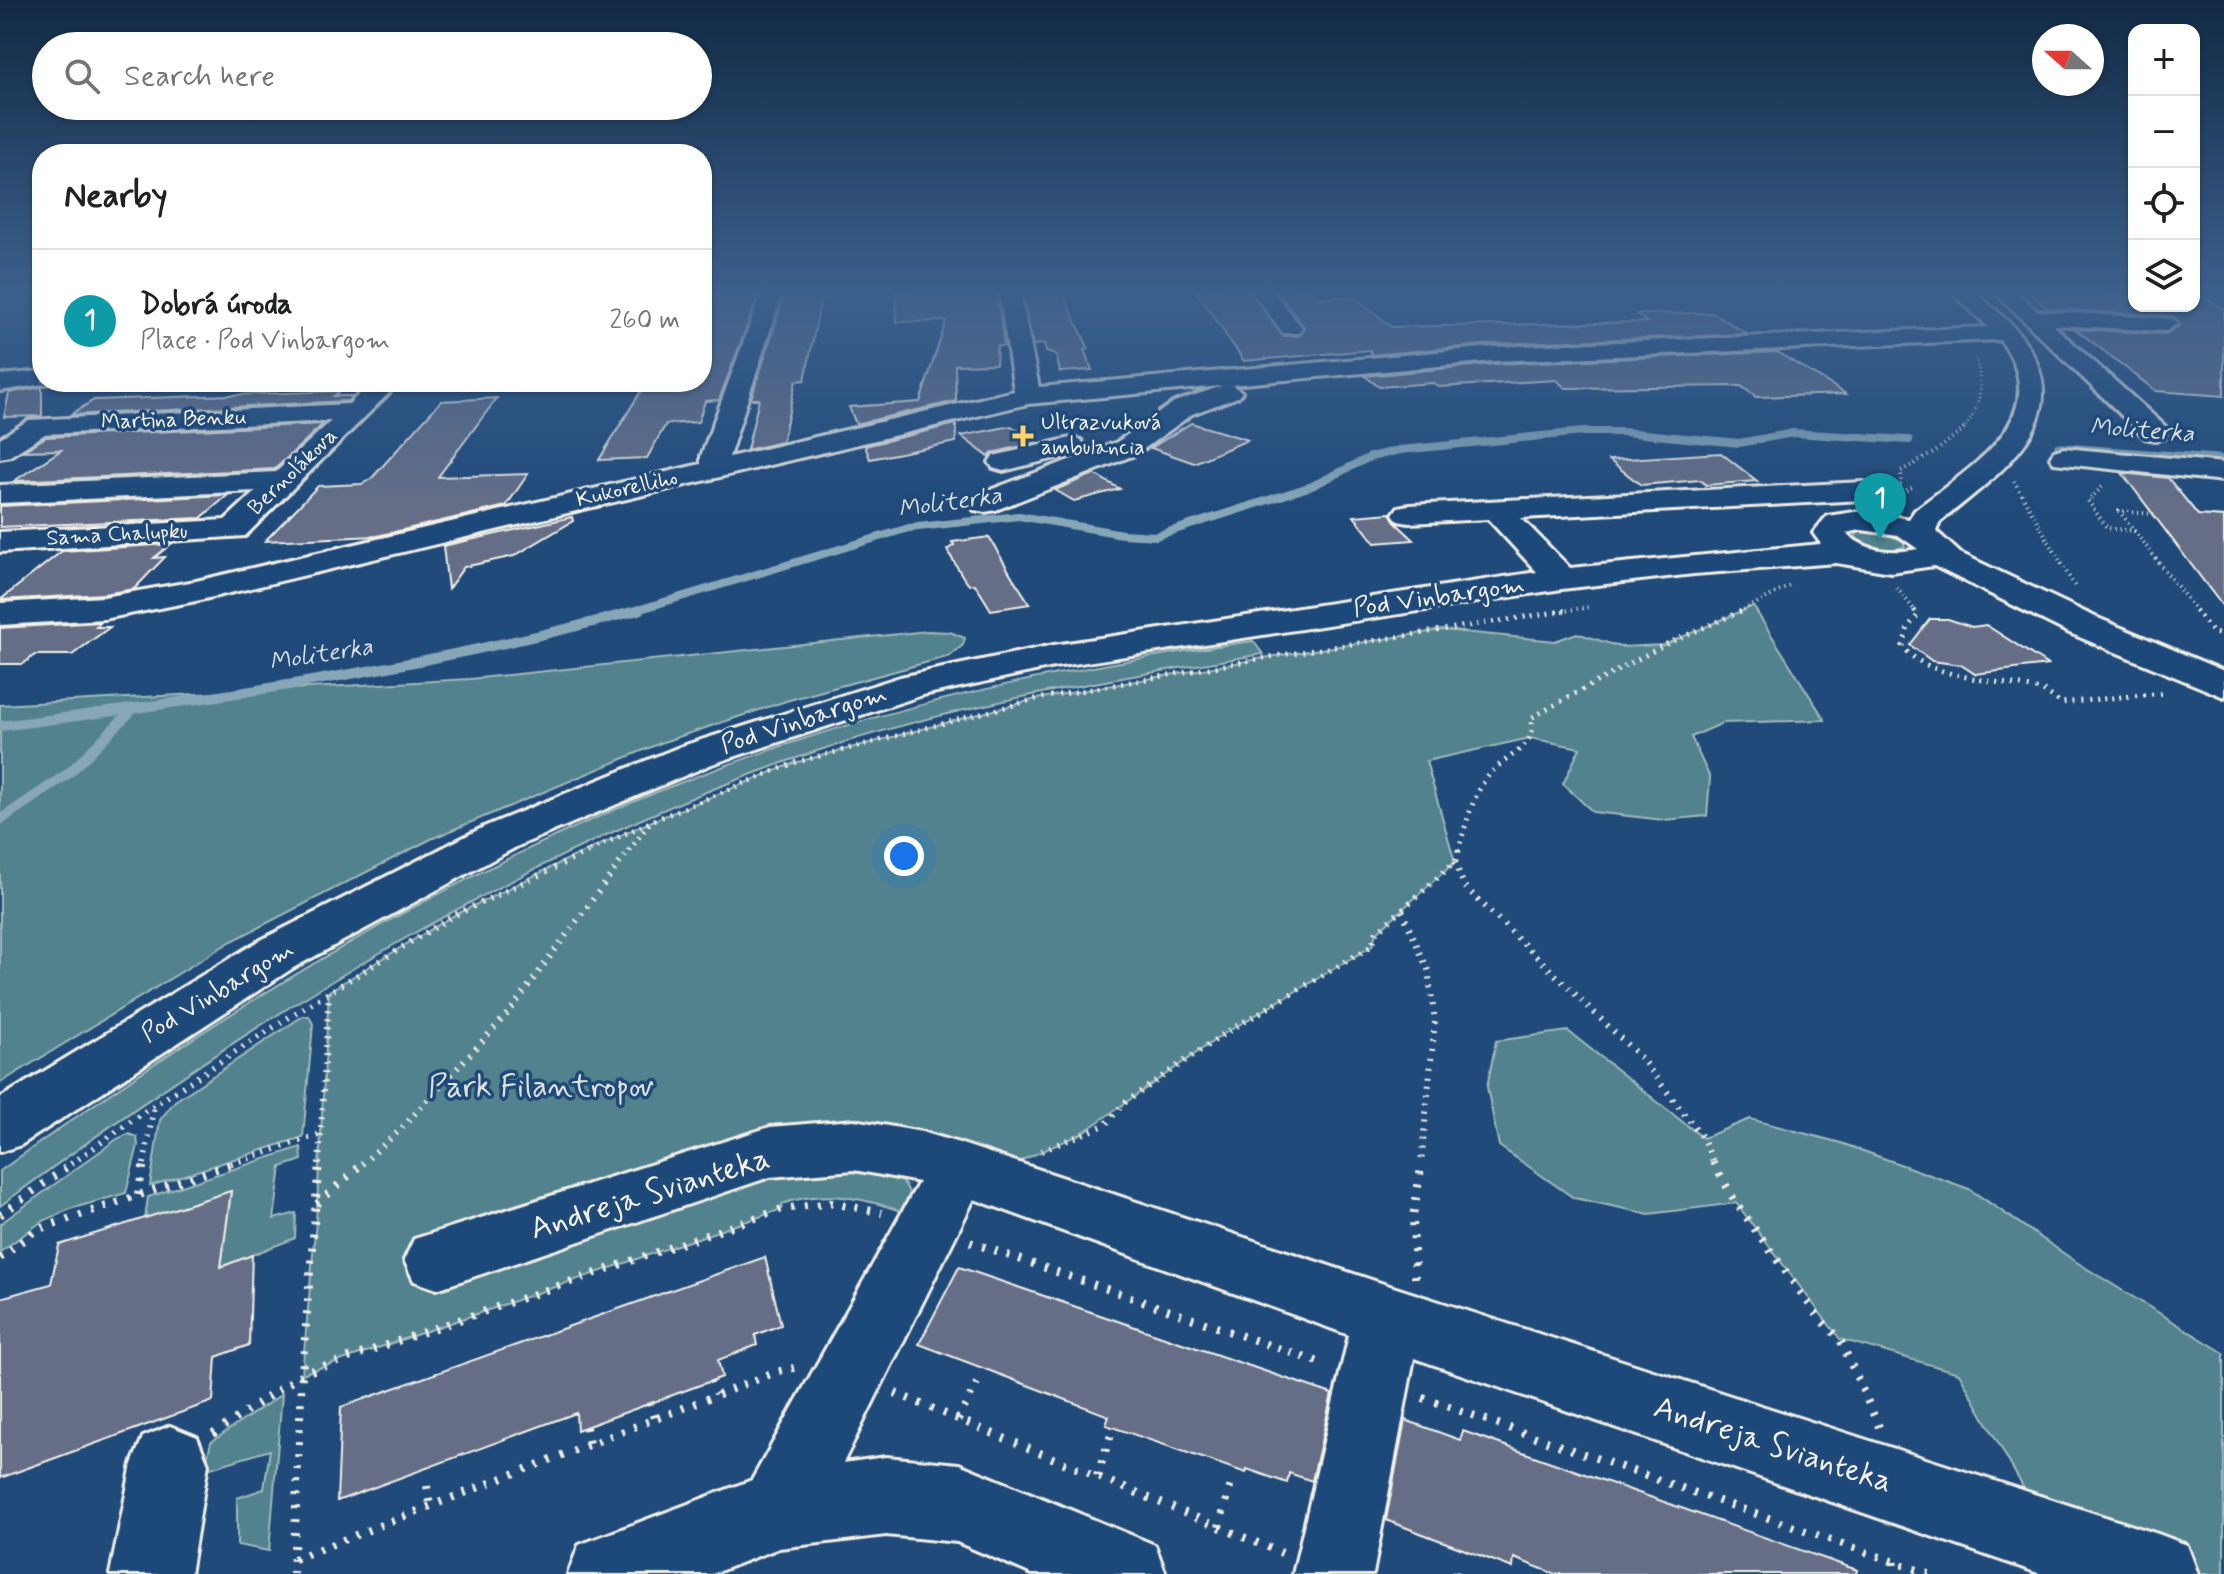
<!DOCTYPE html>
<meta charset="utf-8">
<style>
:root{--surface:#fff;--page:#f2f2f2;--text:#202124;--muted:#757577;--line:#e0e0e0;--accent:#db2777}
body{margin:0;font-family:Mynerve,sans-serif;background:var(--page);color:var(--text)}
.controls{position:absolute;right:24px;top:24px;display:grid;overflow:hidden;border-radius:16px;box-shadow:0 2px 6px #0004}
.controls button{width:72px;height:72px;display:grid;place-items:center;padding:0;border:0;border-bottom:2px solid var(--line);background:var(--surface);color:var(--text);font:40px sans-serif}
.compass{position:absolute;left:2032px;top:24px;width:72px;height:72px;border-radius:50%;background:var(--surface);box-shadow:0 2px 6px #0004;rotate:291deg}
.you{position:absolute;left:904px;top:856px;width:28px;height:28px;margin:-20px;border:6px solid #fff;border-radius:50%;background:#1a73e8;box-shadow:0 0 0 12px #1a73e833}
.badge{display:grid;place-items:center;width:52px;height:52px;border-radius:50%;background:var(--accent);color:#fff;font-size:26px;font-weight:700}
.pin{position:absolute;translate:-50% -66px;filter:drop-shadow(0 2px 4px #0008)}
.pin::after{content:'';position:absolute;top:42px;width:28px;height:24px;background:inherit;clip-path:polygon(0 0,100% 0,50% 100%)}
.list{margin:0;padding:0;list-style:none}
h2{display:flex;justify-content:space-between;align-items:center;height:104px;margin:0;padding:0 32px;font-size:34px}
h2 small{font-size:26px;font-weight:400;color:var(--muted)}
.list li{display:grid;grid-template-columns:52px 1fr auto;gap:24px;align-items:center;box-sizing:border-box;height:144px;padding:0 32px;border-top:2px solid var(--line)}
.list b{display:block;font-size:30px;white-space:nowrap}
.list p{margin:0;font-size:26px;white-space:nowrap;color:var(--muted)}
.list em{font-size:26px;font-style:normal;color:var(--muted)}
.icon{flex:none;width:44px;height:44px;fill:none;stroke:currentColor;stroke-width:2;stroke-linecap:round;stroke-linejoin:round}
.map{position:relative;flex:none;width:2224px;height:1574px;overflow:hidden}
.search{position:absolute;background:var(--surface);box-shadow:0 2px 6px #0004;left:32px;top:32px;width:680px;height:88px;display:flex;align-items:center;gap:20px;box-sizing:border-box;padding:0 28px;border-radius:44px;color:var(--muted);font-size:30px}
.panel{position:absolute;background:var(--surface);box-shadow:0 2px 6px #0004;left:32px;top:144px;width:680px;height:248px;border-radius:32px}
.map>svg:first-child{display:block}
.green{fill:#51828d;stroke:#a2baba;stroke-width:2}
.lines{fill:none;stroke-linecap:round;stroke-linejoin:round}
.stream-far1{stroke:#87a7b9;stroke-width:8}
.stream{stroke:#87a7b9;stroke-width:10}
.building{fill:#656e86;stroke:#f4f1e8;stroke-width:2}
.minor-casing{stroke:#f4f1e8;stroke-width:6}
.path-far4{stroke:#f4f1e8;stroke-width:3;stroke-dasharray:1 3;stroke-linecap:butt}
.path-far3{stroke:#f4f1e8;stroke-width:4;stroke-dasharray:1 4;stroke-linecap:butt}
.path-far2{stroke:#f4f1e8;stroke-width:5;stroke-dasharray:2 6;stroke-linecap:butt}
.path-far1{stroke:#f4f1e8;stroke-width:6;stroke-dasharray:2 7;stroke-linecap:butt}
.path{stroke:#f4f1e8;stroke-width:8;stroke-dasharray:3 10;stroke-linecap:butt}
.minor{fill:#1f4a7a;fill-rule:evenodd}
.poi-dot{fill:#ffd166;stroke:#1f4a7a;stroke-width:3}
.labels{text-anchor:middle;dominant-baseline:central;stroke-width:7;stroke-linejoin:round;paint-order:stroke}
.far-street-label{font-size:22px;fill:#f4f1e8;stroke:#1f4a7a}
.far-poi-label{font-size:22px;fill:#f4f1e8;stroke:#1f4a7a;text-anchor:start}
.far-water-label{font-size:24px;font-style:italic;fill:#d9dfdc;stroke:#1f4a7a}
.street-label{font-size:26px;fill:#f4f1e8;stroke:#1f4a7a}
.near-park-label{font-size:32px;fill:#dce0da;stroke:#1f4a7a}
.near-street-label{font-size:32px;fill:#f4f1e8;stroke:#1f4a7a}
</style>
<div class="map">
<svg width="2224" height="1574" viewBox="0 0 2224 1574">
<rect width="100%" height="100%" fill="#1f4a7a"/>
<filter id="ink" filterUnits="userSpaceOnUse"><feTurbulence type="fractalNoise" baseFrequency=".0125" numOctaves="2"/><feDisplacementMap in="SourceGraphic" scale="16" xChannelSelector="R" yChannelSelector="G"/><feConvolveMatrix kernelMatrix="1 2 1 2 8 2 1 2 1" color-interpolation-filters="sRGB"/></filter>
<g filter="url(#ink)">
<g class="green">
<path d="M1868,530L1882,532L1903,541L1905,546C1889,554 1866,549 1855,537L1858,532Z"/>
<path d="M1753,606L1825,720L1723,723L1691,737L1710,778L1707,816L1664,820L1593,812L1563,784L1580,748L1530,738L1426,761L1455,862L1376,933L1372,946L1222,1035L1081,1134L984,1177L832,1167C868,1170 917,1165 911,1215C870,1199 825,1188 782,1204V1209L302,1374L316,1221L329,991L453,916L562,862L652,821L794,763L1036,699L1275,656L1442,630L1555,641L1577,633L1620,647L1664,645Z"/>
<polygon points="928,631 950,632 965,638 963,645 950,656 789,700 663,742 431,839 230,942 0,1083 0,705 470,679"/>
<path d="M1253,641L1263,654C1110,679 958,704 811,753C519,852 246,1023 0,1206V1171C243,995 507,835 794,742C944,693 1097,663 1253,641Z"/>
<polygon points="303,1016 309,1016 313,1024 303,1137 150,1186 160,1120 175,1101"/>
<polygon points="1568,1031 1703,1138 1750,1119 1841,1143 1969,1189 2081,1265 2224,1353 2224,1574 2158,1574 2027,1494 1959,1373 1840,1339 1736,1203 1649,1214 1574,1198 1499,1146 1487,1087 1496,1041"/>
<polygon points="128,1134 137,1137 138,1145 126,1193 70,1209 41,1222 0,1252 0,1224 117,1139"/>
<polygon points="301,1147 302,1160 281,1167 274,1219 296,1213 295,1238 221,1267 231,1192 145,1219 148,1197"/>
<polygon points="282,1394 269,1551 237,1545 237,1498 264,1489 270,1450 204,1470 211,1442"/>
</g>
<g class="lines">
<g class="stream-far1">
<polyline points="2058,447 2224,459"/>
<polyline points="631,612 909,528 1019,516 1122,534 1156,536 1312,486 1370,457 1400,450 1582,432 1623,432 1739,443 1793,433 1909,440"/>
</g>
<g class="stream">
<path d="M0,726C215,699 430,667 639,610"/>
<polyline points="0,820 69,773 133,709"/>
</g>
</g>
<g class="building">
<polygon points="1022,290 1061,290 1089,349 1084,350 1092,370 1060,372 1056,355 1046,352 1044,344 1033,345"/>
<polygon points="1195,290 1248,290 1283,336 1299,336 1305,328 1276,290 1310,290 1317,298 1355,297 1391,327 1647,322 1637,314 1713,313 1747,334 1494,344 1371,355 1370,350 1244,361"/>
<polygon points="996,291 1004,346 997,346 996,364 955,365 956,401 856,424 849,407 920,402 946,321 897,322 896,293"/>
<polygon points="2026,291 2134,297 2134,306 2194,306 2194,291 2224,309 2224,396 2156,391 2075,329 2166,334 2180,325 2174,316 2048,309"/>
<polygon points="750,293 749,296 758,296 719,400 705,401 698,422 666,424 647,458 599,460 644,386 702,383 702,305 707,294"/>
<polygon points="822,294 805,380 796,381 782,442 747,450 759,399 751,399 785,295"/>
<polygon points="1777,352 1846,394 1756,397 1741,386 1565,388 1557,380 1439,387 1433,383 1379,387 1365,376 1494,364"/>
<polygon points="42,387 42,416 4,417 9,393"/>
<polygon points="340,391 334,396 353,396 348,401 70,415 94,400"/>
<polygon points="497,398 438,477 528,474 506,506 377,536 265,541 318,486 362,484 372,478 441,401"/>
<polygon points="1191,423 1248,440 1194,463 1151,448"/>
<polygon points="323,424 275,469 14,481 61,450 23,451 46,437"/>
<polygon points="956,424 956,442 870,459 865,446"/>
<polygon points="1011,426 1039,442 992,453 989,457 961,436"/>
<polygon points="1721,453 1757,481 1706,485 1700,480 1641,485 1609,460"/>
<polygon points="2122,473 2168,478 2198,515 2224,517 2224,608"/>
<polygon points="1094,474 1120,489 1074,501 1055,490"/>
<polygon points="228,495 201,518 0,527 0,506"/>
<polygon points="1390,513 1396,523 1414,540 1375,543 1354,516"/>
<polygon points="572,517 573,521 514,556 464,567 448,589 443,546"/>
<polygon points="989,537 1013,578 1030,604 991,610 975,584 969,585 963,577 947,550 954,545 952,542"/>
<polygon points="171,544 154,558 165,557 134,589 104,594 0,600 62,551"/>
<polygon points="1930,619 1948,619 1972,627 1986,625 2048,665 1975,674 1961,665 1932,661 1910,645"/>
<polygon points="101,622 96,627 110,627 72,655 35,655 23,664 0,664 0,628"/>
<polygon points="231,1191 221,1267 252,1255 249,1345 216,1357 213,1401 0,1478 0,1298 51,1284 59,1245"/>
<polygon points="765,1257 781,1325 755,1335 757,1345 718,1360 722,1377 577,1430 576,1413 337,1501 341,1407"/>
<polygon points="959,1267 1332,1394 1312,1481 1289,1473 1287,1483 1247,1469 1246,1473 1106,1425 1109,1416 919,1344"/>
<polygon points="1405,1420 1460,1440 1463,1431 1857,1570 1856,1574 1555,1574 1514,1558 1513,1568 1386,1520"/>
</g>
<g class="lines">
<defs>
<g id="minor">
<path d="M763,290H783L729,457L1014,391L999,290H1019L1039,387L1494,347L1988,327L1950,290H1972C1987,303 2004,316 2017,331C2087,416 2001,472 1940,522L1936,531L1960,553L2093,616L2224,671V697L2067,632L1934,566L1891,572L1836,563L1694,574L1562,589L1054,667L923,695L712,764L518,846L293,968L21,1145L0,1152V1098L257,942L486,826L682,746L900,677L1054,645L1537,572L1488,519L1409,523L1398,521L1393,514L1398,507L1409,505L1863,482L1874,485L1878,491L1874,497L1863,500L1521,518L1570,568L1821,544L1813,533L1827,516L1861,511L1909,519L1915,510C1968,469 2059,417 2000,340L1494,361L1232,385L1242,392L1238,397L1192,414L1137,454L996,510L985,512L974,510L970,503L974,496L1117,442L1174,402L1222,386L1028,404L196,601L104,619L0,625V603L104,597L196,581L701,464V456ZM1861,530L1898,535L1918,549C1892,554 1866,552 1846,533Z"/>
<polygon points="1251,290 1272,290 1302,328 1299,333 1283,333"/>
<polygon points="1992,290 2014,290 2037,311 2174,319 2177,324 2166,331 2053,325 2165,426 2169,432 2165,438 2155,440 2145,438"/>
<polygon points="42,371 42,382 51,383 0,391 0,375"/>
<polygon points="372,382 400,382 245,536 0,552 0,532 225,520 256,491 0,503 0,485 276,472 331,421 45,434 10,456 0,458 0,438 29,420 349,404"/>
<polygon points="1071,438 1081,440 1085,446 1081,452 1003,471 993,468 989,462 993,456"/>
<polygon points="2064,448 2224,463 2224,481 2054,463 2050,457 2054,451"/>
<polygon points="854,1120 922,1132 959,1143 1387,1285 2158,1534 2187,1545 2198,1574 2041,1574 1414,1358 1373,1574 1293,1574 1349,1335 974,1199 843,1463 886,1457 959,1464 1155,1545 1166,1574 1032,1574 957,1542 886,1535 779,1548 712,1574 568,1574 579,1545 752,1480 919,1182 854,1170 770,1177 437,1289 414,1281 404,1260 414,1239 770,1127"/>
<polygon points="170,1426 197,1437 208,1464 190,1574 110,1574 132,1464 143,1437"/>
</g>
</defs>
<use href="#minor" class="minor-casing"/>
<path class="path-far4" d="M1963,430C1982,406 1983,387 1976,358"/>
<g class="path-far3">
<polyline points="2014,481 2075,587"/>
<polyline points="2102,487 2088,501 2107,528 2135,531"/>
<polyline points="1892,490 1902,484 1901,471 1935,452 1965,428"/>
<polyline points="1893,497 1913,487"/>
<polyline points="2154,514 2119,511 2197,612"/>
<polyline points="1897,588 1916,612"/>
<polyline points="1557,612 1589,607"/>
<polyline points="1739,612 1790,586"/>
</g>
<g class="path-far2">
<path d="M1914,610L1918,615L1908,627L1903,646C1925,680 2004,680 2040,690C2047,692 2054,698 2061,703L2163,693"/>
<polyline points="2195,610 2213,633 2224,635"/>
<polyline points="589,851 652,821 794,763 1036,699 1275,656 1570,610"/>
<polyline points="629,851 651,821"/>
<path d="M1458,851C1466,825 1472,796 1489,775C1503,757 1540,746 1531,718L1664,645L1744,610"/>
</g>
<g class="path-far1">
<polyline points="1455,862 1464,886 1641,1058 1703,1138 1714,1164"/>
<polyline points="1402,911 1428,970 1435,1021 1421,1164"/>
<polyline points="1041,1151 1105,1125 1123,1104 1222,1035 1372,946 1376,933 1455,862 1459,849"/>
<polyline points="71,1164 154,1105 294,1014 453,916 594,849"/>
<polyline points="144,1164 154,1106"/>
<polyline points="231,1164 321,1134"/>
<polyline points="319,1164 329,992"/>
<polyline points="362,1164 400,1130 510,1011 630,849"/>
</g>
<g class="path">
<polyline points="1713,1162 1736,1203 1820,1319 1840,1339 1879,1427"/>
<polyline points="138,1195 144,1162"/>
<polyline points="317,1204 364,1162"/>
<polyline points="0,1215 74,1162"/>
<polyline points="970,1242 1324,1364"/>
<polyline points="0,1258 36,1230 237,1162"/>
<polyline points="1415,1278 1413,1217 1422,1162"/>
<polyline points="712,1380 717,1394"/>
<polyline points="895,1393 1282,1553"/>
<polyline points="1423,1398 1929,1574"/>
<polyline points="650,1402 654,1419"/>
<polyline points="958,1420 977,1383"/>
<polyline points="586,1427 589,1444"/>
<polyline points="213,1434 302,1374 782,1209 832,1203 882,1213"/>
<polyline points="1097,1476 1112,1432"/>
<polyline points="427,1486 430,1506"/>
<polyline points="1219,1527 1231,1484"/>
<polyline points="294,1559 776,1372 794,1368"/>
<polyline points="1894,1562 1895,1574"/>
<polyline points="293,1574 302,1374 319,1162"/>
<polyline points="1455,1574 1456,1568"/>
</g>
<use href="#minor" class="minor"/>
</g>
</g>
<linearGradient id="sky" x2="0" y2="1"><stop stop-color="#112943"/><stop offset="0.57" stop-color="#3c608d"/><stop offset="1" stop-color="#3c608d" stop-opacity="0"/></linearGradient>
<rect width="2224" height="510" fill="url(#sky)"/>
<path class="poi-dot" d="M1019 424h8v8h8v8h-8v8h-8v-8h-8v-8h8z"/>
<g class="labels">
<g class="far-street-label">
<text transform="translate(174 420) rotate(-2)">Martina Benku</text>
<text transform="translate(293 472) rotate(-44)">Bernolákova</text>
<text transform="translate(627 489) rotate(-13)">Kukorelliho</text>
<text transform="translate(117 535) rotate(-3)">Sama Chalupku</text>
</g>
<g class="far-poi-label">
<text x="1041" y="423">Ultrazvuková<tspan x="1041" dy="25">ambulancia</tspan></text>
</g>
<g class="far-water-label">
<text transform="translate(2142 431) rotate(4)">Moliterka</text>
<text transform="translate(950 503) rotate(-8)">Moliterka</text>
<text transform="translate(321 655) rotate(-9)">Moliterka</text>
</g>
<g class="street-label">
<text transform="translate(1439 597) rotate(-8)">Pod Vinbargom</text>
<text transform="translate(804 720) rotate(-18)">Pod Vinbargom</text>
<text transform="translate(218 992) rotate(-31)">Pod Vinbargom</text>
</g>
<g class="near-park-label">
<text x="541" y="1087">Park Filantropov</text>
</g>
<g class="near-street-label">
<text transform="translate(650 1194) rotate(-17)">Andreja Svianteka</text>
<text transform="translate(1773 1445) rotate(18)">Andreja Svianteka</text>
</g>
</g>
</svg>
<div class="controls">
<button>+</button>
<button>−</button>
<button><svg class="icon" aria-label="locate" viewBox="0 0 24 24"><circle cx="12" cy="12" r="6"/><path d="M12 2v4M12 18v4M2 12h4M18 12h4"/></svg></button>
<button><svg class="icon" aria-label="layers" viewBox="0 0 24 24"><path d="M12 4l9 5-9 5-9-5zM3 14l9 5 9-5"/></svg></button>
</div>
<svg class="compass" viewBox="-18 -18 36 36"><path d="M0-13l5 13h-10z" fill="#e53935"/><path d="M0 13l5-13h-10z" fill="#757577"/></svg>
<div class="you"></div>
<div class="pin badge" style="left:1880px;top:539px;background:#0f9aa8">1</div>
<div class="search"><svg class="icon" aria-label="search" viewBox="0 0 24 24"><circle cx="10" cy="10" r="6"/><path d="M15 15l6 6"/></svg>Search here</div>
<section class="panel">
<h2>Nearby<small></small></h2>
<ul class="list">
<li><span class="badge" style="background:#0f9aa8">1</span><div><b>Dobrá úroda</b><p>Place · Pod Vinbargom</p></div><em>260 m</em></li>
</ul>
</section>
</div>
